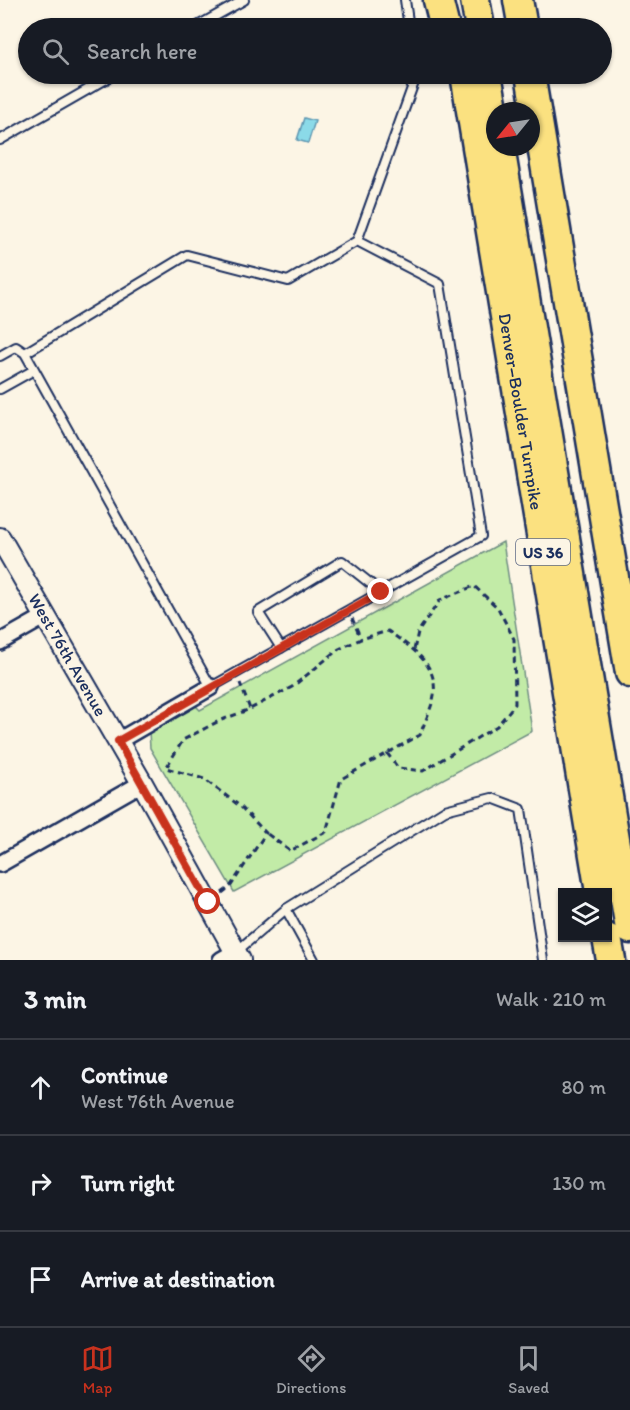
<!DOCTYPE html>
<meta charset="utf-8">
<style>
:root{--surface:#171b24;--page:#20242c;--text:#f1f3f6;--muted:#9ea1a6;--line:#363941;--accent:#c8321e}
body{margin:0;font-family:Itim,sans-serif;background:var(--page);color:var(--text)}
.controls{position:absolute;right:18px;bottom:18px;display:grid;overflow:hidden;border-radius:0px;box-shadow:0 2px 4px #0004}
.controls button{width:54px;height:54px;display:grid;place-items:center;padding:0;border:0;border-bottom:2px solid var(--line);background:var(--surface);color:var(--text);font:30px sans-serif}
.compass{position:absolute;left:486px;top:102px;width:54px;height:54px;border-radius:50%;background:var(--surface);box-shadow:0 2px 4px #0004;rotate:240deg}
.stop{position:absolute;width:18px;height:18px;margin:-14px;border:4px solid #c8321e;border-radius:50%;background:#fff}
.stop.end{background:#c8321e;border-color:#fff;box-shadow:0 2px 6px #0008}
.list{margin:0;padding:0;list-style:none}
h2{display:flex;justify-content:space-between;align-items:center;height:78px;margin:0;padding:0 24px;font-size:26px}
h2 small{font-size:20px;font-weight:400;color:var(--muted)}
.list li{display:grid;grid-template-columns:39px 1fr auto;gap:18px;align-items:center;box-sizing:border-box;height:96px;padding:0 24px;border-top:2px solid var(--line)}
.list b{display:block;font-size:22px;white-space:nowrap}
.list p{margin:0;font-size:20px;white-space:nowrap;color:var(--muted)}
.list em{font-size:20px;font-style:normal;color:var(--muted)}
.icon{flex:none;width:33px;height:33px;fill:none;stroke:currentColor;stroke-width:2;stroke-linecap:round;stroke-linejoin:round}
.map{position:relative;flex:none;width:630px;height:960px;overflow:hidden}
.search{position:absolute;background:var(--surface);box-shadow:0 2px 4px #0004;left:18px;right:18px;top:18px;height:66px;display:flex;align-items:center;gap:15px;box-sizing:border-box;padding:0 21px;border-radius:33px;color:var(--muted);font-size:22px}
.sheet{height:366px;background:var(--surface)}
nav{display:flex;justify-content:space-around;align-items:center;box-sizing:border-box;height:84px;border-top:2px solid var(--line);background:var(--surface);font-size:16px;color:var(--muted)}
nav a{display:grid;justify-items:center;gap:3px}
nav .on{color:var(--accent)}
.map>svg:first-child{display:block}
.green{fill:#c2eba7;stroke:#6e8d82;stroke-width:1.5}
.water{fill:#8bdae8;stroke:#5e96b1;stroke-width:1.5}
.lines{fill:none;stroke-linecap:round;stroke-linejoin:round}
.service-casing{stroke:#1b2f5e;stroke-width:12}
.minor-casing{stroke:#1b2f5e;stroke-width:20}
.tertiary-casing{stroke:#1b2f5e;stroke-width:24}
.motorway-casing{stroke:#1b2f5e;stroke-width:33}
.path{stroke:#1b2f5e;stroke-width:3;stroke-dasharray:6 4.5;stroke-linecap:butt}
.service{stroke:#fcf5e5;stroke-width:8}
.minor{stroke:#fcf5e5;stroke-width:15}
.tertiary{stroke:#fcf5e5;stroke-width:20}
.motorway{stroke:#fbe180;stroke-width:28}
.route{stroke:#c8321e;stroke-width:8}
.labels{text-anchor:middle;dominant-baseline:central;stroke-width:4.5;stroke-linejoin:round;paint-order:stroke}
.shield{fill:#fcf5e5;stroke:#5e6a86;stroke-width:1.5}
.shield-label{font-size:16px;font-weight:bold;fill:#1b2f5e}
.street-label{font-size:18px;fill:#1b2f5e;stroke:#fcf5e5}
</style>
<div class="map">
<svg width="630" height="960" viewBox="0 0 630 960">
<rect width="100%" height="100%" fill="#fcf5e5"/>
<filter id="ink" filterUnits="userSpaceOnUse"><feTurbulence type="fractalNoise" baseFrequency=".0167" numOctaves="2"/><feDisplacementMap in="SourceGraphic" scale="12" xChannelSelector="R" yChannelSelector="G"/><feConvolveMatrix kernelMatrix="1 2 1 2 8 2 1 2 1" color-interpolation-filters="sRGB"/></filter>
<g filter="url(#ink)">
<polygon class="green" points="503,542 532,731 234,892 150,748 149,731 195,705 200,710"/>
<polygon class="water" points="304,118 315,121 308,143 297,140"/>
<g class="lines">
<defs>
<g id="service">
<polyline points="405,0 409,28"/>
<polyline points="194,28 244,0"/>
<polyline points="0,140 115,74"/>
<polyline points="25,353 187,255 288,281 357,241 417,74"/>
<polyline points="0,356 16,347 25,353 211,687 481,536 440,284 357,241"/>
<polyline points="0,389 34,370"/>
<polyline points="281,648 258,612 342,561 381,592"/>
<polyline points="286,909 314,960"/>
<polyline points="237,951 286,909 445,810 492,798 521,809 543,960"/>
</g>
<g id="minor">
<polyline points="0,642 46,616"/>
<polyline points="118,741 211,687"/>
<polyline points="0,864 142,783"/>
<polyline points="221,960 235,952"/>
</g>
<g id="tertiary">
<path id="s1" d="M0,538L142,783L240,960"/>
</g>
<g id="motorway">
<polyline points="438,0 445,28"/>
<polyline points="475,0 480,28"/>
<polyline points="518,0 523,28"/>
<path id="s2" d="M465,74L600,892"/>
<polyline points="487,74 495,120"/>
<polyline points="530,74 630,673"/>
<polyline points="500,147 630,929"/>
<polyline points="607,938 611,960"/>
</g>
</defs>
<use href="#service" class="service-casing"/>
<use href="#minor" class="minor-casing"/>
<use href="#tertiary" class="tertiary-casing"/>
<use href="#motorway" class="motorway-casing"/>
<g class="path">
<polyline points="352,618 361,639"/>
<polyline points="240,683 250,709"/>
<polyline points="387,753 398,768 423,771 497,726 515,704 514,639 498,608 474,586 440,600 418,632 414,650"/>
<path d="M222,893L230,887L266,833L241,807L204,779L166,768L183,740L219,721L250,709L292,687L339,649L361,639L388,631C410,647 438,663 434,695C432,708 424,723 420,735L341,779L326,832L290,851L266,833"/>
</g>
<use href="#service" class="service"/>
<use href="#minor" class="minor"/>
<use href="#tertiary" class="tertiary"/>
<use href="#motorway" class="motorway"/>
</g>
</g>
<g class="lines" filter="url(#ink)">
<polyline class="route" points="208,902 118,741 381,592"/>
</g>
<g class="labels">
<rect class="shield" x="516" y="539" width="54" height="26" rx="4.5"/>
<g class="shield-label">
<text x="543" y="552">US 36</text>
</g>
<g class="street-label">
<text stroke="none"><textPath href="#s2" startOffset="342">Denver–Boulder Turnpike</textPath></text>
<text stroke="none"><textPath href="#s1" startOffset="135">West 76th Avenue</textPath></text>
</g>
</g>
</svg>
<div class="controls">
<button><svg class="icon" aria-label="layers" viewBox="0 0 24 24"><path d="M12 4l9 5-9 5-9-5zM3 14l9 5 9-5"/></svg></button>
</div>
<svg class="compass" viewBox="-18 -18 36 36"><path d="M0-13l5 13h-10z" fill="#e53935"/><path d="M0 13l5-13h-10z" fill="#9ea1a6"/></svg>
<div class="stop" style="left:208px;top:902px"></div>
<div class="stop end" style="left:381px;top:592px"></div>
<div class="search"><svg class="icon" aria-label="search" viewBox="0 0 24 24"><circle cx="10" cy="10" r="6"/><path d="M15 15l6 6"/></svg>Search here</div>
</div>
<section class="sheet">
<h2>3 min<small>Walk · 210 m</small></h2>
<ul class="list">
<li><svg class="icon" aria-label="ahead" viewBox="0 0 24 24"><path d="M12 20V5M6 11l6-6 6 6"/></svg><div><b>Continue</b><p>West 76th Avenue</p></div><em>80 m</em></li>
<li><svg class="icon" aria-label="right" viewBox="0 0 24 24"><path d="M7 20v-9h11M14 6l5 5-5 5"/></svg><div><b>Turn right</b></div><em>130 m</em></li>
<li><svg class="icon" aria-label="arrive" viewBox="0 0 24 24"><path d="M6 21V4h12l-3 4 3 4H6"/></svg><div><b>Arrive at destination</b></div></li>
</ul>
</section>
<nav>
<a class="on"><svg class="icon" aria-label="map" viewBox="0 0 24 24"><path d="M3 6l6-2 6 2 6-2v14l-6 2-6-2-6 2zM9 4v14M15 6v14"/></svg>Map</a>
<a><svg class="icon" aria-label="directions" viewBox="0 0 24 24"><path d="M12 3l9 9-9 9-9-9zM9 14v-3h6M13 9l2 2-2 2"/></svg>Directions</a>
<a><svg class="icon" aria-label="saved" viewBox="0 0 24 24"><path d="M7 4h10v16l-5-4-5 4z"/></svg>Saved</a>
</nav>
